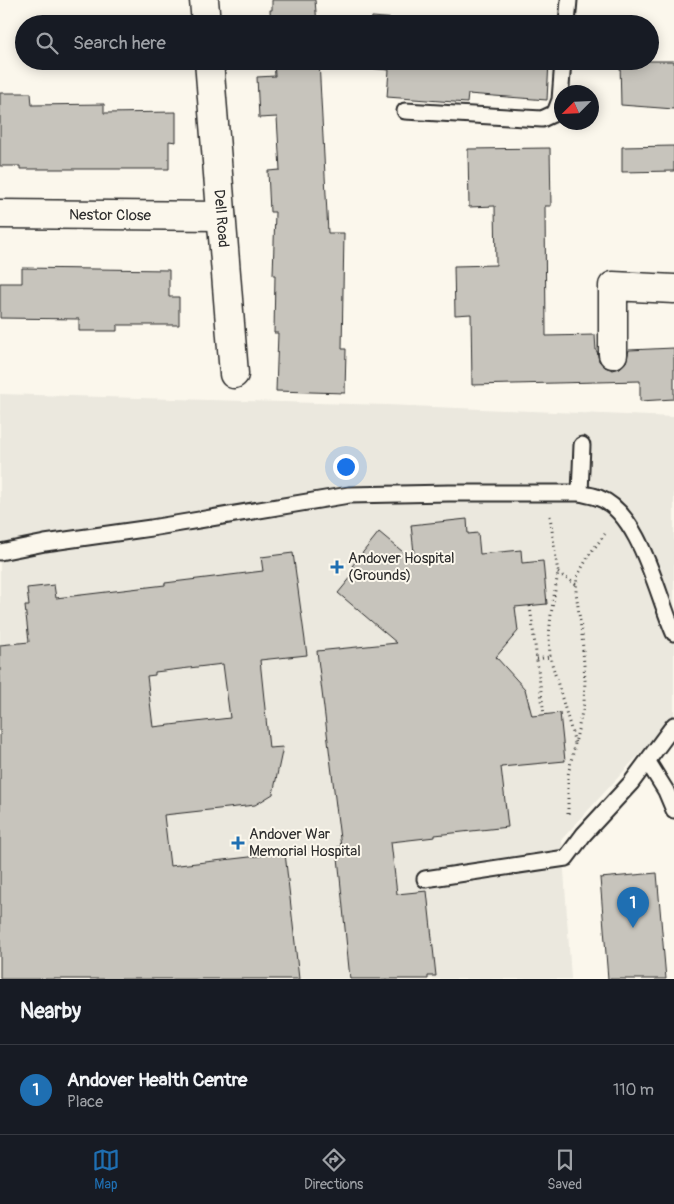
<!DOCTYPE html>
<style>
:root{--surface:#171b24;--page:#242831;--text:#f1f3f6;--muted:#9ea1a6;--line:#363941;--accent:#1f6fb2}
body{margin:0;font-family:Pangolin,sans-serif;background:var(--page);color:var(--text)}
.compass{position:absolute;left:554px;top:85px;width:45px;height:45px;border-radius:50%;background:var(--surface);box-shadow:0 2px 12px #0003;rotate:246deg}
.you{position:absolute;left:345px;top:466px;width:18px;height:18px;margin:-12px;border:4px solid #fff;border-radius:50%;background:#1a73e8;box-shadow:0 0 0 8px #1a73e833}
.badge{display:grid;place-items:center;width:32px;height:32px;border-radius:50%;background:var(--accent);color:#fff;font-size:16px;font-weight:700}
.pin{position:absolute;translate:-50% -41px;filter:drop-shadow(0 1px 2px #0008)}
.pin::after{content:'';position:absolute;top:26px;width:18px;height:15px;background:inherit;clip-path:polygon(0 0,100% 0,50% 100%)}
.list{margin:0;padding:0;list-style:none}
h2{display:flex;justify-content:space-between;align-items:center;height:65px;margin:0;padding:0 20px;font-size:21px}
h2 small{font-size:16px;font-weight:400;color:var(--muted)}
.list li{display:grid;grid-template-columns:32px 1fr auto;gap:15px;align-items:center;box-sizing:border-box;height:90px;padding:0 20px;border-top:1px solid var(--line)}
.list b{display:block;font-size:19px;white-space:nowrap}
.list p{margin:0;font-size:16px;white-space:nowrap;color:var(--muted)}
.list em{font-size:16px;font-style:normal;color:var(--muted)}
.icon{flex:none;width:28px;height:28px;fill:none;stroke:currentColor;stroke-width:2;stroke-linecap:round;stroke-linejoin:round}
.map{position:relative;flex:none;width:674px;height:979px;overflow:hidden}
.search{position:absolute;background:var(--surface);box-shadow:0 2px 12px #0003;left:15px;right:15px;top:15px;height:55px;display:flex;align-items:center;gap:12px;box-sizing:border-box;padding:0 18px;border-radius:28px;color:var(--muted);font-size:19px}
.sheet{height:155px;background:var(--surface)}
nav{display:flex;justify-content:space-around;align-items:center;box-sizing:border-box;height:70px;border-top:1px solid var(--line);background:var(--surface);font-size:14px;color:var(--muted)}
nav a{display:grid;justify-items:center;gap:2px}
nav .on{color:var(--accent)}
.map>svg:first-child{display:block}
.built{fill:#ebe8de}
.building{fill:#c7c4bc;stroke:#2b2b2b;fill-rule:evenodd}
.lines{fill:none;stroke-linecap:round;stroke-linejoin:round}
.lane-casing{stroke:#2b2b2b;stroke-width:19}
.street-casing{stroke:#2b2b2b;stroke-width:31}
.path{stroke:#2b2b2b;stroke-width:3;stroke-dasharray:1 4;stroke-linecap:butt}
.lane{stroke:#fbf7ec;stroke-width:15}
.street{stroke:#fbf7ec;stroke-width:28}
.poi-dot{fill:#1f6fb2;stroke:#fbf7ec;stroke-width:2}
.labels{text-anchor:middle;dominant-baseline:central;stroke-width:4;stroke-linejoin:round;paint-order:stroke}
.street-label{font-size:15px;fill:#2b2b2b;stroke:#fbf7ec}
.poi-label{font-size:15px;fill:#2b2b2b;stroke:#fbf7ec;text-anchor:start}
</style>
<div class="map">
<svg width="674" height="979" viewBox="0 0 674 979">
<rect width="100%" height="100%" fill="#fbf7ec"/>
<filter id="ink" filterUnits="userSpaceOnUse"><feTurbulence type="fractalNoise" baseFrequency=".02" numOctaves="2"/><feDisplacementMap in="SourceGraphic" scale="10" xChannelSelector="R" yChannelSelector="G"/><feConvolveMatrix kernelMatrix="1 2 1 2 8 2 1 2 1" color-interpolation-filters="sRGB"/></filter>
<g filter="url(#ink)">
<polygon class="built" points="0,394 387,405 674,417 674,716 562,839 571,979 0,979"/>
<g class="building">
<polygon points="272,0 315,0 317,24 271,24 270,10 272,10"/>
<polygon points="372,17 463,24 371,24"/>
<polygon points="274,61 319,61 328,233 344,233 342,349 346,349 345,393 276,391 278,333 274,333 275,275 273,275 275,212 270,212 268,171 280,170 277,117 259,118 257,77 275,76"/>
<polygon points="368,61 549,61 547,100 468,94 467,103 387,97 389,70 368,68"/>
<polygon points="620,61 674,61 674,109 621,105"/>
<polygon points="0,93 31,93 32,105 104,104 104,113 176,112 176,142 169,141 169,169 20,169 20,166 0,166"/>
<polygon points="674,146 674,171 622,172 622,147"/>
<polygon points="550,148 551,206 545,206 546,336 595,335 596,351 597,351 599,361 605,367 613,370 620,368 626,362 629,350 674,348 674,399 640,401 640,381 472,385 471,314 455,315 454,266 496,265 495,206 469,207 468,149"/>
<polygon points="22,268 169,270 169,297 179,297 179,325 117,325 117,331 79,331 79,319 0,318 0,283 22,283"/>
<polygon points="467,519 468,534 478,533 480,554 521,550 522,563 543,561 547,604 515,607 518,631 496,657 525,689 532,716 560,713 565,761 501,767 508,827 435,835 435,837 391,842 397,894 427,891 436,976 428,976 428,979 350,979 337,847 341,847 317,651 397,643 338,593 357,570 352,566 379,532 415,562 411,525"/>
<path d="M293,553L307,655L260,660L269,748L283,747L273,794L255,805L164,815L170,866L285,853L299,979H0V645L29,642L25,606H29L27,588L54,585L56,598L165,585V583L263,571L261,557ZM223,664L230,718L153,727L147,676L155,675V672Z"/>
<polygon points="657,873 666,979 608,979 600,878"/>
</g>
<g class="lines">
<defs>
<g id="lane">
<polyline points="567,24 569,0"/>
<polyline points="405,111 542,119 555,113 560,100 563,61"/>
<polyline points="580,493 582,445"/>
<path d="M0,552L45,543L151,528L349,495L449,493H580C586,495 593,495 599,498C640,513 657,595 674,633"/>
<polyline points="648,762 666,791 674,810"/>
<polyline points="425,879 566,858 584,834 631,783 674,725"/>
</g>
<g id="street">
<polyline points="204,0 206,24"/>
<path id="s1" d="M209,61L234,374"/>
<path id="s2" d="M0,214L221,216"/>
<polyline points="613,354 613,286 674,289"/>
</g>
</defs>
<use href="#lane" class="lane-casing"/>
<use href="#street" class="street-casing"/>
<g class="path">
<polyline points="550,516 558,573 551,614 549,636 550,657 575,743"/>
<polyline points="558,573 577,585"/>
<polyline points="530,606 544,715"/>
<polyline points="537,659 550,657"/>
<polyline points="568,814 568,775 584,703 585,680 582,635 576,592 577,577 589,555 605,534"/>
</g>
<use href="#lane" class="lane"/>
<use href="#street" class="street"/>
</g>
</g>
<g class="poi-dot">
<path d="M334.5 559.5h5v5h5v5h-5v5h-5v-5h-5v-5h5z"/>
<path d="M235.5 835.5h5v5h5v5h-5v5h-5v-5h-5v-5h5z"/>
</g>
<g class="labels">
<g class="street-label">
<text stroke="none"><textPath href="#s2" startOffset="110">Nestor Close</textPath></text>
<text stroke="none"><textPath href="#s1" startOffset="158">Dell Road</textPath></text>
</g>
<g class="poi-label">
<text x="348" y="558">Andover Hospital<tspan x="348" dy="17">(Grounds)</tspan></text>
<text x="249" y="834">Andover War<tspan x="249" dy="17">Memorial Hospital</tspan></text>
</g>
</g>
</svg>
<svg class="compass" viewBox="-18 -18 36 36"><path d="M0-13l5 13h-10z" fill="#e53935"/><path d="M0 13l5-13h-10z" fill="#9ea1a6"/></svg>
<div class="you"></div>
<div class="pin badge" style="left:633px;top:928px">1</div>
<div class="search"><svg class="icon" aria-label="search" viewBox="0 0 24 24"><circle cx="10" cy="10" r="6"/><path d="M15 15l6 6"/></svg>Search here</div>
</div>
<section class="sheet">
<h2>Nearby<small></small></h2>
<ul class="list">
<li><span class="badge">1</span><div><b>Andover Health Centre</b><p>Place</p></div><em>110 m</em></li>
</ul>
</section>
<nav>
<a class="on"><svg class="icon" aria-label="map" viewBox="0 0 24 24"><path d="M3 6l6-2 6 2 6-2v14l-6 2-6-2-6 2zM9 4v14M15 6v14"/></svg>Map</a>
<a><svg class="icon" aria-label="directions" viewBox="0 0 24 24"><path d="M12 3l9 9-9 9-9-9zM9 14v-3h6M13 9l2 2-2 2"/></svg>Directions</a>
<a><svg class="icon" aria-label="saved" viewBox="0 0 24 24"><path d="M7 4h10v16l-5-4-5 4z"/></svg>Saved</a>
</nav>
